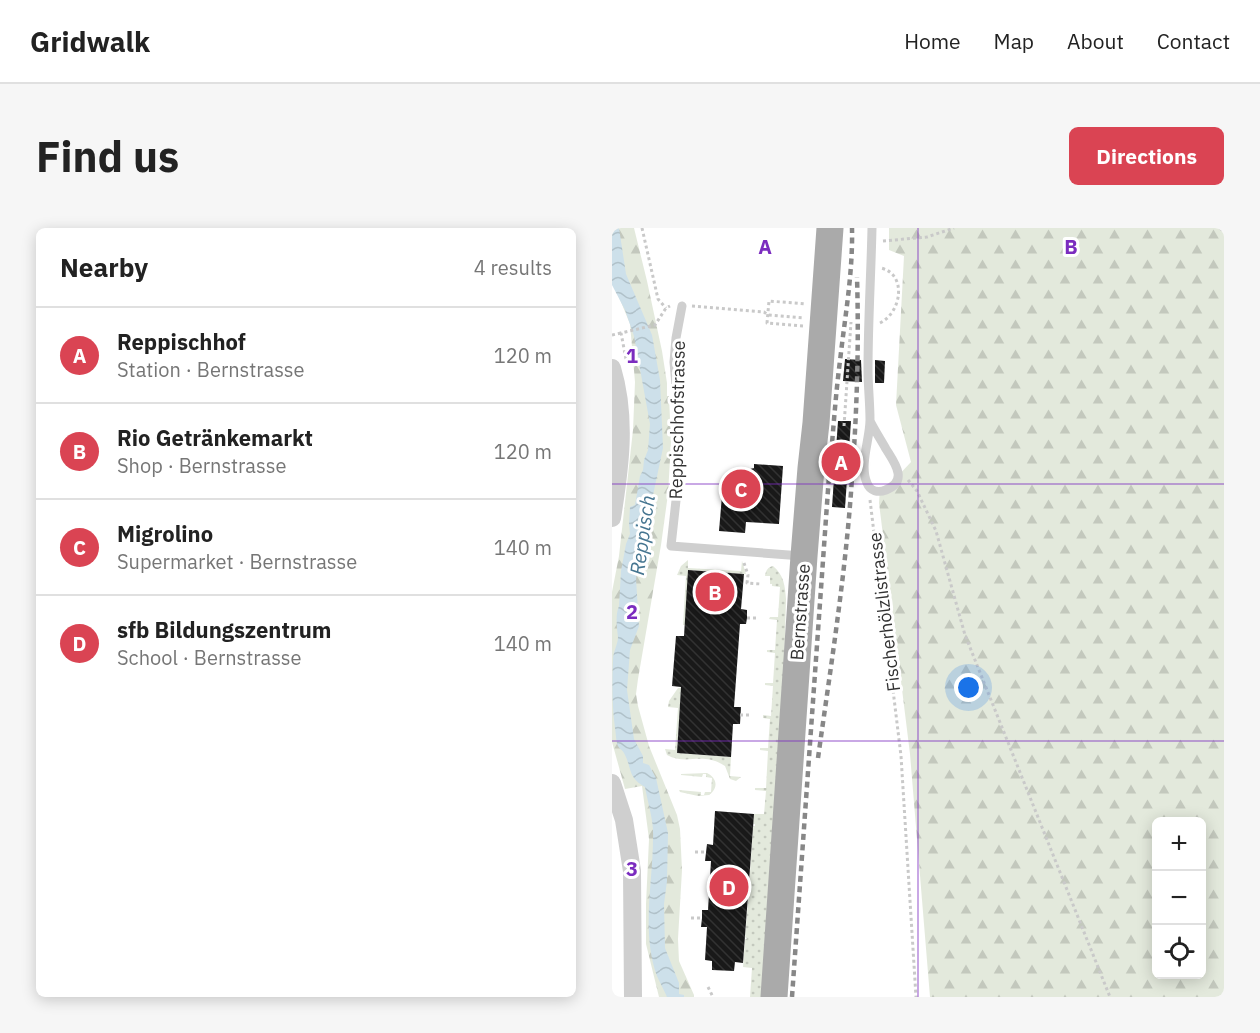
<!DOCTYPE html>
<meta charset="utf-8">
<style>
:root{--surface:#fff;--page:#f6f6f6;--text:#222;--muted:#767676;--line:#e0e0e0;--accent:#da4453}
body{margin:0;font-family:"IBM Plex Sans",sans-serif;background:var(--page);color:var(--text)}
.controls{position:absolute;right:18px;bottom:18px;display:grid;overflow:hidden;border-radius:9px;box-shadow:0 3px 15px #0003}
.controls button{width:54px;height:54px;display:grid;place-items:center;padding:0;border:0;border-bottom:2px solid var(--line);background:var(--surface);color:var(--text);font:30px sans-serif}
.you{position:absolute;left:357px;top:460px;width:21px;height:21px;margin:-15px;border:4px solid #fff;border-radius:50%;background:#1a73e8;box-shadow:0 0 0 9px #1a73e833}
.badge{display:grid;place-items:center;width:39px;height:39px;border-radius:50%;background:var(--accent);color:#fff;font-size:20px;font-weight:700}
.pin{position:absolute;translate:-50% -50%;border:3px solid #fff;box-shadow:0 2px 6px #0006}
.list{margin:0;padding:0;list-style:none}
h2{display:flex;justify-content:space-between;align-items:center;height:78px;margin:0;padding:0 24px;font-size:26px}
h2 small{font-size:20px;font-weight:400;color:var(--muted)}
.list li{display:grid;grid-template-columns:39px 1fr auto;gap:18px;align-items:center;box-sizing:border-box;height:96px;padding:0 24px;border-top:2px solid var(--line)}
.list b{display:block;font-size:22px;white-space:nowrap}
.list p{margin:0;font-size:20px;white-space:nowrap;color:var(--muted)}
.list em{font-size:20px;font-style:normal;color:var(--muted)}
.icon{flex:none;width:33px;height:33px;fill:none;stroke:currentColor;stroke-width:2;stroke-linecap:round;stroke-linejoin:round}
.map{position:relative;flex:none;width:612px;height:769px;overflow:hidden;border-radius:9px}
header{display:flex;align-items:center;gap:36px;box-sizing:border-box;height:84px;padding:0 30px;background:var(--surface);border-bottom:2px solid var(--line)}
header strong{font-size:28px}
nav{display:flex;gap:33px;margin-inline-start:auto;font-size:21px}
.intro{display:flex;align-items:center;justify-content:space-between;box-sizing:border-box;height:144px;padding:0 36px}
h1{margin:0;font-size:42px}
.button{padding:15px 27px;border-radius:9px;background:var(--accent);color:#fff;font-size:21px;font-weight:700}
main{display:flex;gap:36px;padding:0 36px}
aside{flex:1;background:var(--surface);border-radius:9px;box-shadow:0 3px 15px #0003}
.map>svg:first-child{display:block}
.green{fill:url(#green-dots)}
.forest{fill:url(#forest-firs);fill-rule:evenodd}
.water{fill:url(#water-waves)}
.building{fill:url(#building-back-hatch)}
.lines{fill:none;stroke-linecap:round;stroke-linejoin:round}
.path{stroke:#c9c9c9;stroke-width:3;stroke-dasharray:3 3;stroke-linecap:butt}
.lane{stroke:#cfcfcf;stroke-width:9}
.street{stroke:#cfcfcf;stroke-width:18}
.primary{stroke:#aaa;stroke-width:27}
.rail{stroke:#878787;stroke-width:4.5;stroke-dasharray:6 4.5;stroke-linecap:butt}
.grid{fill:none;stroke:#7b2cbf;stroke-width:1.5;stroke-opacity:0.55}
.labels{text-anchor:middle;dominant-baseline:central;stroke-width:6;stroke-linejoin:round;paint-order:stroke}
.street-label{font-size:18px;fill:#323232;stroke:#fff}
.water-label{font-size:20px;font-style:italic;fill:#457590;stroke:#fff}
.grid-label{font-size:20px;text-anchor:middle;font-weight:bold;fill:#7b2cbf;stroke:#fff;stroke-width:6;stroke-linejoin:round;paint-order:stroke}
</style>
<header>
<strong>Gridwalk</strong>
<nav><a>Home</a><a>Map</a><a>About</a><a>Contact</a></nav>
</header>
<div class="intro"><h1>Find us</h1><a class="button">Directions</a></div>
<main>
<aside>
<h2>Nearby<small>4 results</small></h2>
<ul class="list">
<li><span class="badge">A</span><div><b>Reppischhof</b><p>Station · Bernstrasse</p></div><em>120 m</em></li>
<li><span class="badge">B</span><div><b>Rio Getränkemarkt</b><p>Shop · Bernstrasse</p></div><em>120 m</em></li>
<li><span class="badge">C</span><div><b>Migrolino</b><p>Supermarket · Bernstrasse</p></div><em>140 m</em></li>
<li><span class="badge">D</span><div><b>sfb Bildungszentrum</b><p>School · Bernstrasse</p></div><em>140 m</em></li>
</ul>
</aside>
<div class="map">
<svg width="612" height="769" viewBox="0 0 612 769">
<defs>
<pattern id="green-dots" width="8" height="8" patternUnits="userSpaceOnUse" patternTransform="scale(1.5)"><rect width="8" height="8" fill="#e3e9dc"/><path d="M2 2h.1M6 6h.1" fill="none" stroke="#c3c8bd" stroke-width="1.8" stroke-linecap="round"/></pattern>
<pattern id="forest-firs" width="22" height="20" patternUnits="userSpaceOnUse" patternTransform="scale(1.5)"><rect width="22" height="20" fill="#e3e9dc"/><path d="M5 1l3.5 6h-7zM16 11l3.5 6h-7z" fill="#c3c8bd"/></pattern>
<pattern id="water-waves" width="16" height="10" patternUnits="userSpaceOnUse" patternTransform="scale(1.5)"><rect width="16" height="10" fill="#cde0ea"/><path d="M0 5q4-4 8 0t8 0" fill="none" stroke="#b0c1c9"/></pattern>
<pattern id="building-back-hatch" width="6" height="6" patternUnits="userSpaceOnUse" patternTransform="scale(1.5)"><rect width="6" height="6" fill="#191919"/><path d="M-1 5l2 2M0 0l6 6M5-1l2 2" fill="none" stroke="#323232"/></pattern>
</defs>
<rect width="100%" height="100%" fill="#fff"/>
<g class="green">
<polygon points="76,332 76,340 129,343 130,333 134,346 77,342 73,397 71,397 74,348 65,347 69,338"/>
<path d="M161,338C172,347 173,358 174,371L170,515L153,769H138L140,740L131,739L133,711H135L133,709L137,662H139V660H137L141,598H143V596H141L142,586H152L154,563L143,562V560H154L156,523L148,522V520H156L158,491L151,490V487L159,488L161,458L153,457V455H161L163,425L155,424V422H163L165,392L157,391L158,389H166L168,359L160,358V356H158V348H153C154,342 156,339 161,338Z"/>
<path d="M66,460H69L65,525L119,529L118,548L129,549L124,553L118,551L113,538C90,523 75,538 55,527L53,521L63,522L66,480L56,479L57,473Z"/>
<path d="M95,545C105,550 107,560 97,567L86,568L68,564L67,562L89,564V567H92L93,564H99L100,550L94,549V546H91L90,549L69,547V546Z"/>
</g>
<g class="forest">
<polygon points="0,0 22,0 35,53 50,123 55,155 55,168 57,168 59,214 56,266 49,317 26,451 24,466 26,478 37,518 65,587 68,601 70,642 66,711 67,733 82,767 82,769 47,769 34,716 34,676 37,611 30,558 13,561 0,514 0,364 7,328 21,202 23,154 18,96 0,52"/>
<path d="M277,0H612V769H318L298,526L267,275L268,260L282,252L299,234L284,177L292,28L277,22ZM544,594H590V746H544Z"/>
</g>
<path class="water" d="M0,0H7L14,46L40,107L48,152L51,220L40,272L36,277L34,298L29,323L24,351L27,398L18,422L15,462L22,511L31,528V535L37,537L44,550L56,605L55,653L52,676L53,720L67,755V766L72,767V769H55C52,762 48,755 45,748C29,705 41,654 41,610C42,593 36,576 33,559C15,549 20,539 12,525C11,523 7,520 6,518C4,514 4,506 3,500C0,478 0,454 1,432C1,424 6,416 6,409C5,400 3,387 7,378L9,343L14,316L18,306L17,296L18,279L23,277L28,248L31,242L32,232L36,222L38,196L22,108L13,82L0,57Z"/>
<g class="building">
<polygon points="233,131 249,132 250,154 231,153"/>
<polygon points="263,132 273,133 272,155 263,155"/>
<polygon points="226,193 239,193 233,280 220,279"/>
<polygon points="142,236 171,238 167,296 134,294 133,305 107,303 111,256 122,257 123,252 128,245 130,243 142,240"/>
<polygon points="76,342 132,346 129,381 135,382 135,390 134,396 128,396 122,479 129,479 128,496 121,496 119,529 65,525 69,459 60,458 64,408 72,408"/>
<polygon points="103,583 142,586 131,735 123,734 122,743 100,742 100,733 93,732 95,699 89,699 90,690 90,682 96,682 99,633 93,633 95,616 101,617"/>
</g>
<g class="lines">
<g class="path">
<polyline points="30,0 46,71 54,80"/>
<polyline points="608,0 612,4"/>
<polyline points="271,13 315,9 342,0"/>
<polyline points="80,78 152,84 156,87 192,90"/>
<path d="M268,95C290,84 295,46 269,40"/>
<polyline points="191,98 155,95 157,73 194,76"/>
<polyline points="0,107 9,105"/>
<polyline points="14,131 9,105 43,97 54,80 58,78"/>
<polyline points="232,198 239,94"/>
<polyline points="296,252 305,263 324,303 353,407 498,769"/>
<polyline points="258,272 289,528 304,769"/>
<polyline points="132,335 136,347 135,355 149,356"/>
<polyline points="135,390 146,390"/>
<polyline points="128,487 140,487"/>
<polyline points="83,624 94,624"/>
<polyline points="79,690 90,690"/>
<polyline points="96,759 101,769"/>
</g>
<g class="lane">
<polyline points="70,78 64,110 62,134 67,191 68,236 59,318 190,328"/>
<path d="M258,193C263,203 269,212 274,221C282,234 297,253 274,262C266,265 258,263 255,255C247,237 258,211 258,192C258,175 256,158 256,142C256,94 259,47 260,0"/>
</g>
<g class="street">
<path d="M0,140C15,190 8,240 0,290"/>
<polyline points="0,555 12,592 20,643 21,769"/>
</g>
<polyline class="primary" points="162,769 192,328 199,240 204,195 218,0"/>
<g class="rail">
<path d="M206,530C219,437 234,343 240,250C245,183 247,116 245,49"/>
<path d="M180,769L217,248C221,209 223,171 228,133C233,88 241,45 240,0"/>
</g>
</g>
<path class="grid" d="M306,0V769M0,256H612M0,513H612"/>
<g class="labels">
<g class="street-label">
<text transform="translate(65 192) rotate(-89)">Reppischhofstrasse</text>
<text transform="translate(188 384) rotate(-86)">Bernstrasse</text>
<text transform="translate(272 384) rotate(-97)">Fischerhölzlistrasse</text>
</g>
<g class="water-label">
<text transform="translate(30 307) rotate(-82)">Reppisch</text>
</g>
</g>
<g class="grid-label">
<text x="153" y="26">A</text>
<text x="459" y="26">B</text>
<text x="20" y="135">1</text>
<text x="20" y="391">2</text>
<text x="20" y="648">3</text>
</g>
</svg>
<div class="controls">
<button>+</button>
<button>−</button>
<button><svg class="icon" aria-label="locate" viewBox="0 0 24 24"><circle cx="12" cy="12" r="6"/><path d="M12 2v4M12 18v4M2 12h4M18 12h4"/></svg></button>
</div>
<div class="you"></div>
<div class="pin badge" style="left:229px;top:234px">A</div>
<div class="pin badge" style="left:103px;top:364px">B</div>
<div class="pin badge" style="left:129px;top:261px">C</div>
<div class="pin badge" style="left:117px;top:659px">D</div>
</div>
</main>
